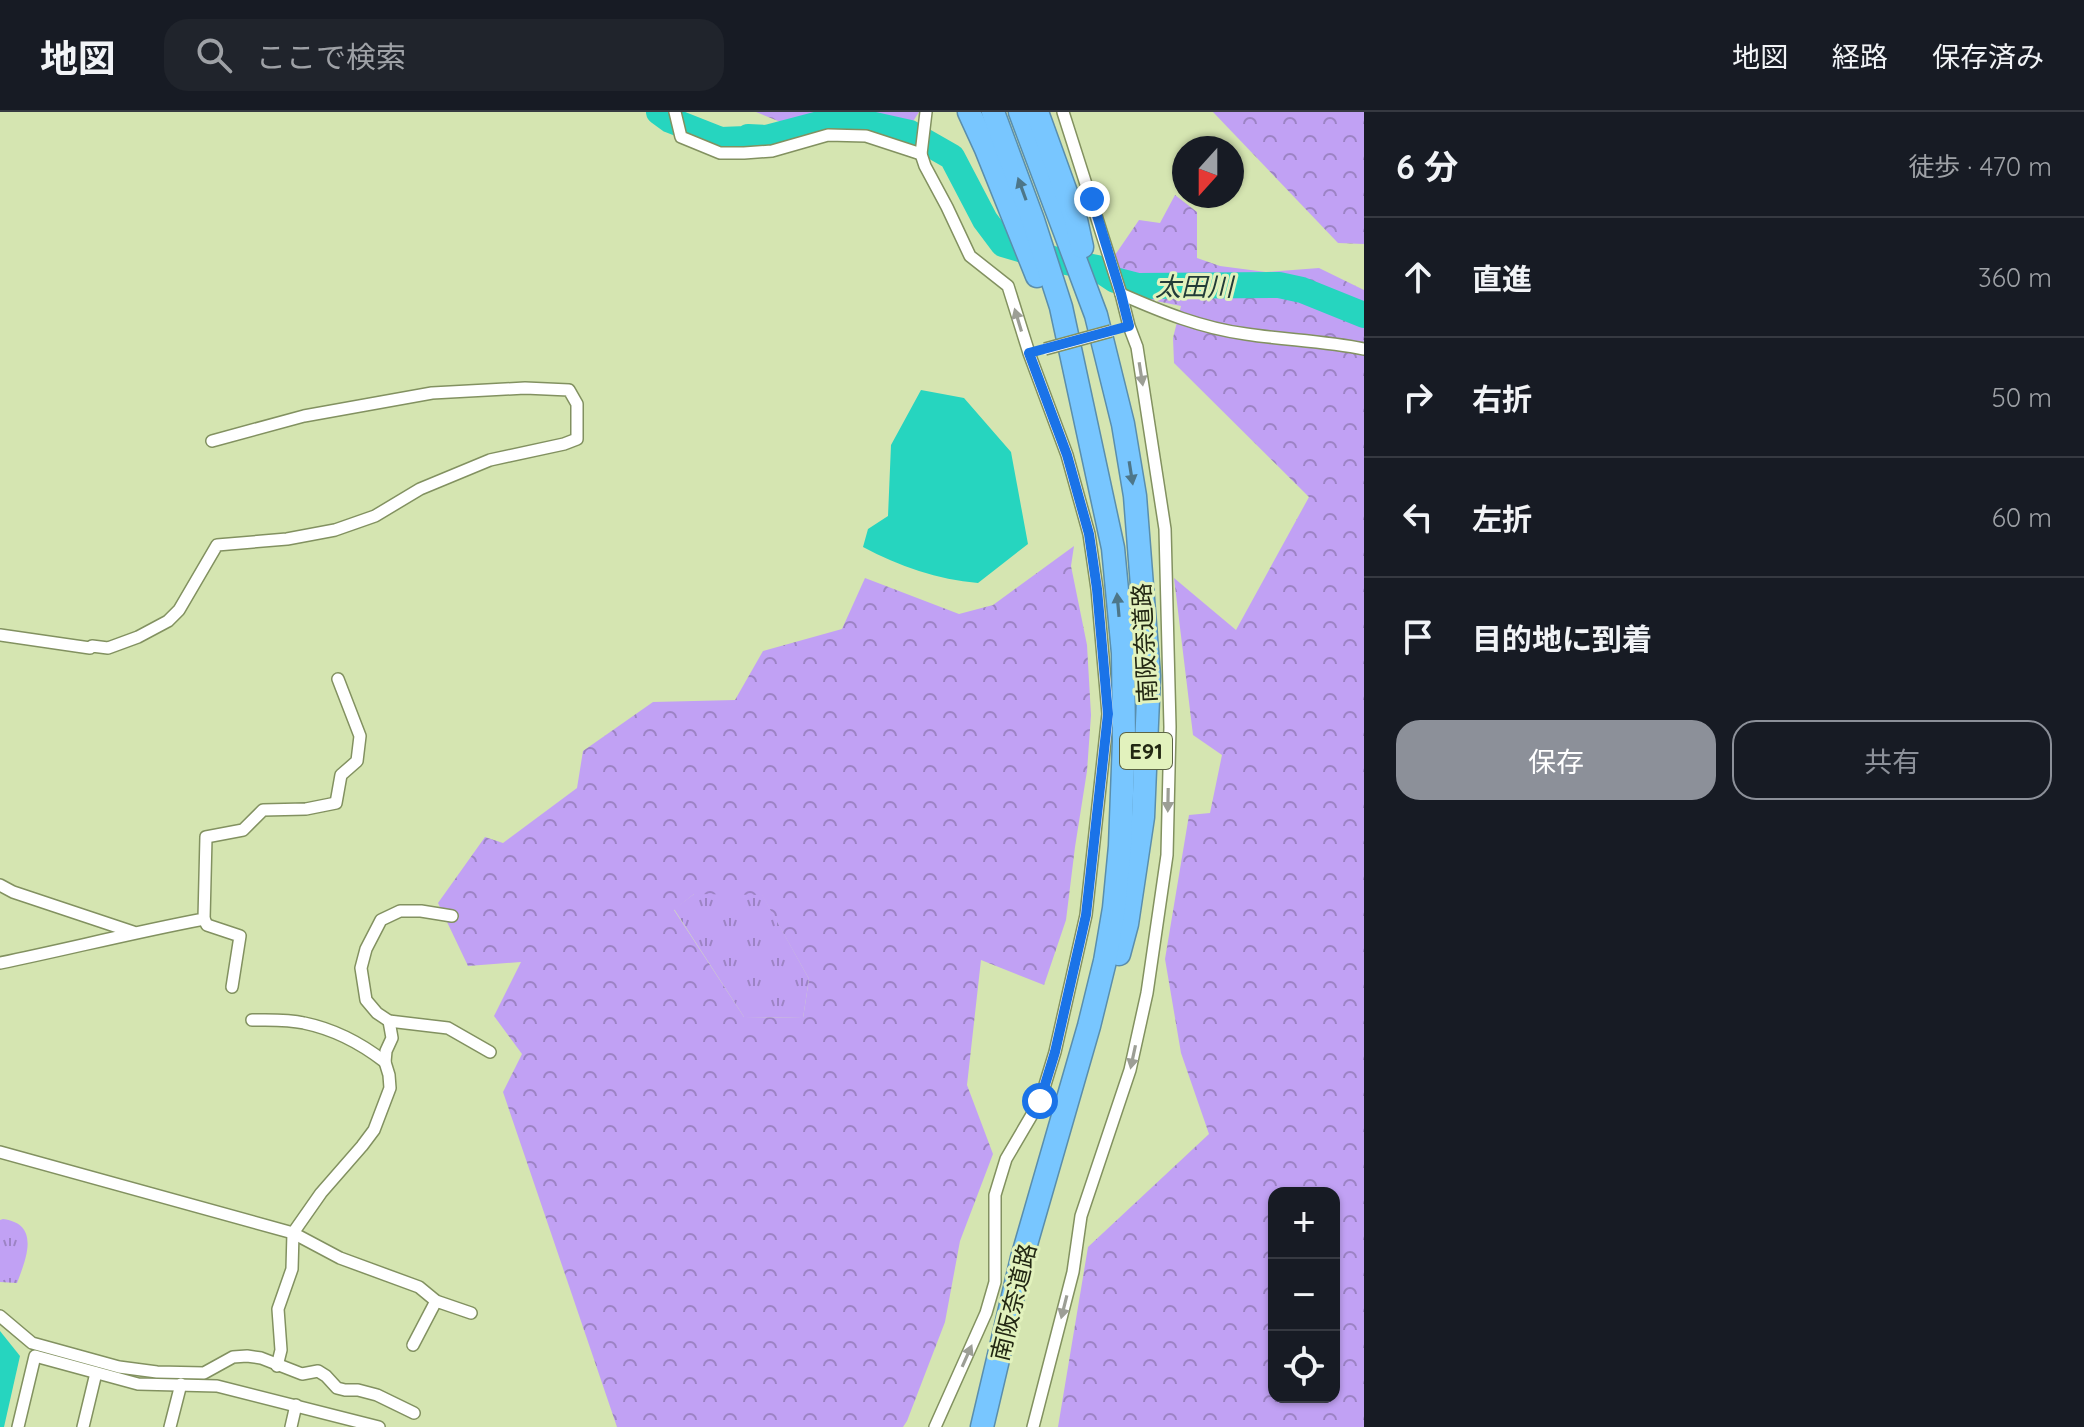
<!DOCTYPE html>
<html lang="ja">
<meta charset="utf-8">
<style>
:root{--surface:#171b24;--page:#20242c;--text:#f1f3f6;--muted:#9ea1a6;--line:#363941;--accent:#8c9099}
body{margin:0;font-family:Quicksand,"Noto Sans JP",sans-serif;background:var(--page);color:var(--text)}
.controls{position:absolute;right:24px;bottom:24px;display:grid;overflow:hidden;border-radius:16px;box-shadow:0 2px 6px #0004}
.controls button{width:72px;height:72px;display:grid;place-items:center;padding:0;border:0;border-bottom:2px solid var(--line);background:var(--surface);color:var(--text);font:40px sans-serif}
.compass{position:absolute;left:1172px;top:24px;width:72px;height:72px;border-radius:50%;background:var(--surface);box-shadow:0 2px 6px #0004;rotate:201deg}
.stop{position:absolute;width:24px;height:24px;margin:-18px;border:6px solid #1a73e8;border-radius:50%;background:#fff}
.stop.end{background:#1a73e8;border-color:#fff;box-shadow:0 2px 8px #0008}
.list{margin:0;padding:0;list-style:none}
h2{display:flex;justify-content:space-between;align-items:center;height:104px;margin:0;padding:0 32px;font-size:34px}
h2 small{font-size:26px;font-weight:400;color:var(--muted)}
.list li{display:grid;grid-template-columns:52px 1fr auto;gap:24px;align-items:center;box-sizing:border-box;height:120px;padding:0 32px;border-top:2px solid var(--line)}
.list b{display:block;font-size:30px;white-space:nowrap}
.list em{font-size:26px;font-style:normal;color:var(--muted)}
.actions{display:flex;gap:16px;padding:24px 32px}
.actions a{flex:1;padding:18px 0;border:2px solid var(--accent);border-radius:24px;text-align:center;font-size:28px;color:var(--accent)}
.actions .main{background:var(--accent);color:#fff}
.icon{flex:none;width:44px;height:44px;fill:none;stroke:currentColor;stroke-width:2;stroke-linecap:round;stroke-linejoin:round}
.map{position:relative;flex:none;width:1364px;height:1315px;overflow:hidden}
header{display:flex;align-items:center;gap:48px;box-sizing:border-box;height:112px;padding:0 40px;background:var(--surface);border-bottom:2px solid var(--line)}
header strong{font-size:38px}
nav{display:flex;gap:44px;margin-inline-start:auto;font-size:28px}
.search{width:560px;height:72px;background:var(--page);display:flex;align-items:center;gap:20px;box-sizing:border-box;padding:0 28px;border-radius:24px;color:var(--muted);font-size:30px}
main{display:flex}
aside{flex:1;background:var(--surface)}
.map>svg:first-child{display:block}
.grass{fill:url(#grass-tufts)}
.forest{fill:url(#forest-crowns);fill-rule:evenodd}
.water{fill:#26d5bf}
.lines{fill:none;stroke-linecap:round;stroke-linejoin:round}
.river{stroke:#26d5bf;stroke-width:26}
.street-casing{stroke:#829160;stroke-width:14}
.highway-casing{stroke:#5a8eac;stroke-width:25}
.street{stroke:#fff;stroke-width:11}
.highway{stroke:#78c6ff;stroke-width:22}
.street-bridge-casing{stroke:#829160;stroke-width:14;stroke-linecap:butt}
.street-bridge{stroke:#fff;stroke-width:11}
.oneway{fill:#4d7689}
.oneway2{fill:#9c9e95}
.route{stroke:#1a73e8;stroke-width:10}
.labels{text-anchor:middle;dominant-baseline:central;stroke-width:6;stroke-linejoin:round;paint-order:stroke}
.shield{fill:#e2f2bd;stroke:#5c6446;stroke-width:2}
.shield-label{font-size:22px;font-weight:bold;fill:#222713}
.street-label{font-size:24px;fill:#222713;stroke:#e2f2bd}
.water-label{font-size:26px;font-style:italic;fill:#223c38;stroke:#e2f2bd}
</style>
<header>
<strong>地図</strong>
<div class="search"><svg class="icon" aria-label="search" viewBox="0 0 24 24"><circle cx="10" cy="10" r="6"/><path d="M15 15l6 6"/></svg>ここで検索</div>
<nav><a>地図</a><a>経路</a><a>保存済み</a></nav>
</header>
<main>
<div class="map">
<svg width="1364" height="1315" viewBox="0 0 1364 1315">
<defs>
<pattern id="grass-tufts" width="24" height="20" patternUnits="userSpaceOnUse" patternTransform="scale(2)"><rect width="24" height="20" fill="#c1a1f4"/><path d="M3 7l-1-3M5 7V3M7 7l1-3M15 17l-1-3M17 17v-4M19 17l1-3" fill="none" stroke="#9c83c4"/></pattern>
<pattern id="forest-crowns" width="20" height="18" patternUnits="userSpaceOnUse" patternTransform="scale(2)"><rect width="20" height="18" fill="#c1a1f4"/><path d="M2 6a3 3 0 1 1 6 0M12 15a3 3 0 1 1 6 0" fill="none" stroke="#9c83c4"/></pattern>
</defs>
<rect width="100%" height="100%" fill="#d5e5b1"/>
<g class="grass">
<polygon points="694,782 762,782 809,867 803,906 744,905 674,797"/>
<path d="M3,1107C41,1112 26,1147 17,1171L0,1170V1108Z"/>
</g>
<g class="forest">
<polygon points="756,0 919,0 912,11 882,3 783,11"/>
<polygon points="1213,0 1364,0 1364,132 1338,131"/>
<path d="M1175,83L1197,100V146L1220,154L1266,160L1319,156L1364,178V1315H1058L1088,1135L1209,1022L1181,941L1165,847L1189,703L1210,701L1222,643L1193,623L1174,466L1236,518L1309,385L1174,251L1173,226L1181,194L1131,184L1115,143L1139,108L1160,111ZM1274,1081H1334V1285H1274Z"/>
<path d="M1074,434L1071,454L1087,533L1091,603L1087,659L1075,735L1066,808L1044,873L981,848L967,973L993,1042L960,1129L945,1210L907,1309L903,1315H617L503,980L522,942L494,904L521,850L468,854L438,791L485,725L503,731L577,676L583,639L653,590L735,588L763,539L842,517L865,466L959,502L993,493ZM694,782L762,783L809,867L803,906L744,905L674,798Z"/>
</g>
<g class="water">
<path d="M921,278L964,286L1011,340L1028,432L978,471C938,468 899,454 863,435L868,417L888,404L891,333Z"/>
<polygon points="0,1219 20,1244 4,1315 0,1315"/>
</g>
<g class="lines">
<polyline class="river" points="659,0 670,8 721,28 746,27 748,25 766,26 827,10 870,12 910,21 952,45 985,108 1003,132 1056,148 1097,156 1115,168 1138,174 1279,173 1302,178 1364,203"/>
<defs>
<g id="street">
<polyline points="675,0 681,25 720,41 744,41 772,39 828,23 866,24 921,42"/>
<polyline points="926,0 921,42 925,54 947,95 970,144 1008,174 1029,241 1067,343 1089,422 1097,477 1108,602 1086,803 1055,940 1040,989 1006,1047 995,1083 995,1170 986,1201 935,1315"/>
<path d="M1121,182C1162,200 1201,216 1246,222C1285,228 1325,229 1364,237"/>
<polyline points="0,523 90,536 92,534 108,536 138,525 168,509 179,498 217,433 287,427 335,418 375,404 420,377 490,348 564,332 577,327 577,292 569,278 525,276 432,281 304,304 212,329"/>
<polyline points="0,773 13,780 133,820"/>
<polyline points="452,804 421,799 400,799 381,808 366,837 361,856 366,888 377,901 389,909 448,916 490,940"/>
<polyline points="204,807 207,813 240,824 232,875"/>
<path d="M0,851C68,837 135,820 204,807L206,725L243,718L263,698L306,697L336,691L341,663L357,649L360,624L338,567"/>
<path d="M252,908C269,908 287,907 304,911C333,917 362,932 385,950"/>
<polyline points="0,1040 293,1121 340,1146 419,1175 436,1189 471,1201"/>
<polyline points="0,1204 32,1231 119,1255 157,1260 204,1261 233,1245 247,1244 261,1246 302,1262 318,1259 326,1264 337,1276 345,1278 358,1278 377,1283 414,1301"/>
<polyline points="413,1233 436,1189"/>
<polyline points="277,1254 281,1238 278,1197 292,1157 293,1121 321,1081 362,1034 374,1018 390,976 389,963 385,950 386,939 392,926 389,909"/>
<polyline points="18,1315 35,1244 138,1272 217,1274 379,1315"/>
<polyline points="83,1315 96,1261"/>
<polyline points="170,1315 181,1272"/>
<polyline points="291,1315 296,1293"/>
<polyline points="1033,1315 1073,1160 1081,1104 1130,958 1147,881 1167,743 1170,615 1165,417 1137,235 1129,214 1121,182 1063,0"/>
</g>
<g id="highway">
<polyline points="969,0 986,37 1037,164"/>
<polyline points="1020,0 1096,203 1123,312 1135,384 1149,564 1143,705 1127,812 1119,842"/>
<polyline points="1037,0 1076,108 1082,135"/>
<polyline points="982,1315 1022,1146 1089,914 1105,849 1114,796 1120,734 1124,629 1123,541 1113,436 1061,195 1033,108 993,0"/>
</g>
</defs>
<use href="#street" class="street-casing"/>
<use href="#highway" class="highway-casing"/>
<use href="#street" class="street"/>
<use href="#highway" class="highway"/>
<defs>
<polyline id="street-bridge" points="1045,237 1111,219"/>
</defs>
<use href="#street-bridge" class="street-bridge-casing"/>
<use href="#street-bridge" class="street-bridge"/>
</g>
<defs><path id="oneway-solid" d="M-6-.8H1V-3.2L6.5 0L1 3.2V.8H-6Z" transform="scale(2)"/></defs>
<g class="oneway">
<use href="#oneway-solid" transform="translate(1022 77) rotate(-110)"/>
<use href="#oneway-solid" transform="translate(1131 361) rotate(81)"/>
<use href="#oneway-solid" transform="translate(1118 493) rotate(-95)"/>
</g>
<g class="oneway2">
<use href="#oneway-solid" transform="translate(1018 208) rotate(-107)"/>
<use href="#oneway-solid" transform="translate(1141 262) rotate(81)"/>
<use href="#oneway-solid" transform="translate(1168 688) rotate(91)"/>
<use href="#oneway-solid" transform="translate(1133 945) rotate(102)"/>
<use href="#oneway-solid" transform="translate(1064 1195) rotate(104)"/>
<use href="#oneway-solid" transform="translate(967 1244) rotate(-66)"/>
</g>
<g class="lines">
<polyline class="route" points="1040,989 1055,940 1086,803 1108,602 1097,477 1089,422 1067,343 1029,241 1129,214 1121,182 1092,87"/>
</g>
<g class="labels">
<rect class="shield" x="1120" y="621" width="52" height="36" rx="6"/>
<g class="shield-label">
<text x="1146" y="639">E91</text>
</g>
<g class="street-label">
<text transform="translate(1144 531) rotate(-93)">南阪奈道路</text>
<text transform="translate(1013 1190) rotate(-76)">南阪奈道路</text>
</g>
<g class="water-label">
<text x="1194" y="174">太田川</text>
</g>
</g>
</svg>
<div class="controls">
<button>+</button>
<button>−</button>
<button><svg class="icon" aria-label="locate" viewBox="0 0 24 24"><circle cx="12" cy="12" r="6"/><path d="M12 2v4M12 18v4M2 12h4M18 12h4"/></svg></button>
</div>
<svg class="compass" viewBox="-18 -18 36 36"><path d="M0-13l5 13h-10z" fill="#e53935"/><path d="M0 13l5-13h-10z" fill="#9ea1a6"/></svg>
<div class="stop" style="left:1040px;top:989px"></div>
<div class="stop end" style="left:1092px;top:87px"></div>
</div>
<aside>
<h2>6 分<small>徒歩 · 470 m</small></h2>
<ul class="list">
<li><svg class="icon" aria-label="ahead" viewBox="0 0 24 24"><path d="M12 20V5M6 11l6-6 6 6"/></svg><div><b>直進</b></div><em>360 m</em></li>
<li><svg class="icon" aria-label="right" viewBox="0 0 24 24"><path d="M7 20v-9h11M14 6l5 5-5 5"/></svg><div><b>右折</b></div><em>50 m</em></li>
<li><svg class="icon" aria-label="left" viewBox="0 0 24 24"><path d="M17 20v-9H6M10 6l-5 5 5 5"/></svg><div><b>左折</b></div><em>60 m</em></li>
<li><svg class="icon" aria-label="arrive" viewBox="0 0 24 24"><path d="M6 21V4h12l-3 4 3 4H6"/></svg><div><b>目的地に到着</b></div></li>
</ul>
<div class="actions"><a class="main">保存</a><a>共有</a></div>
</aside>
</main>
